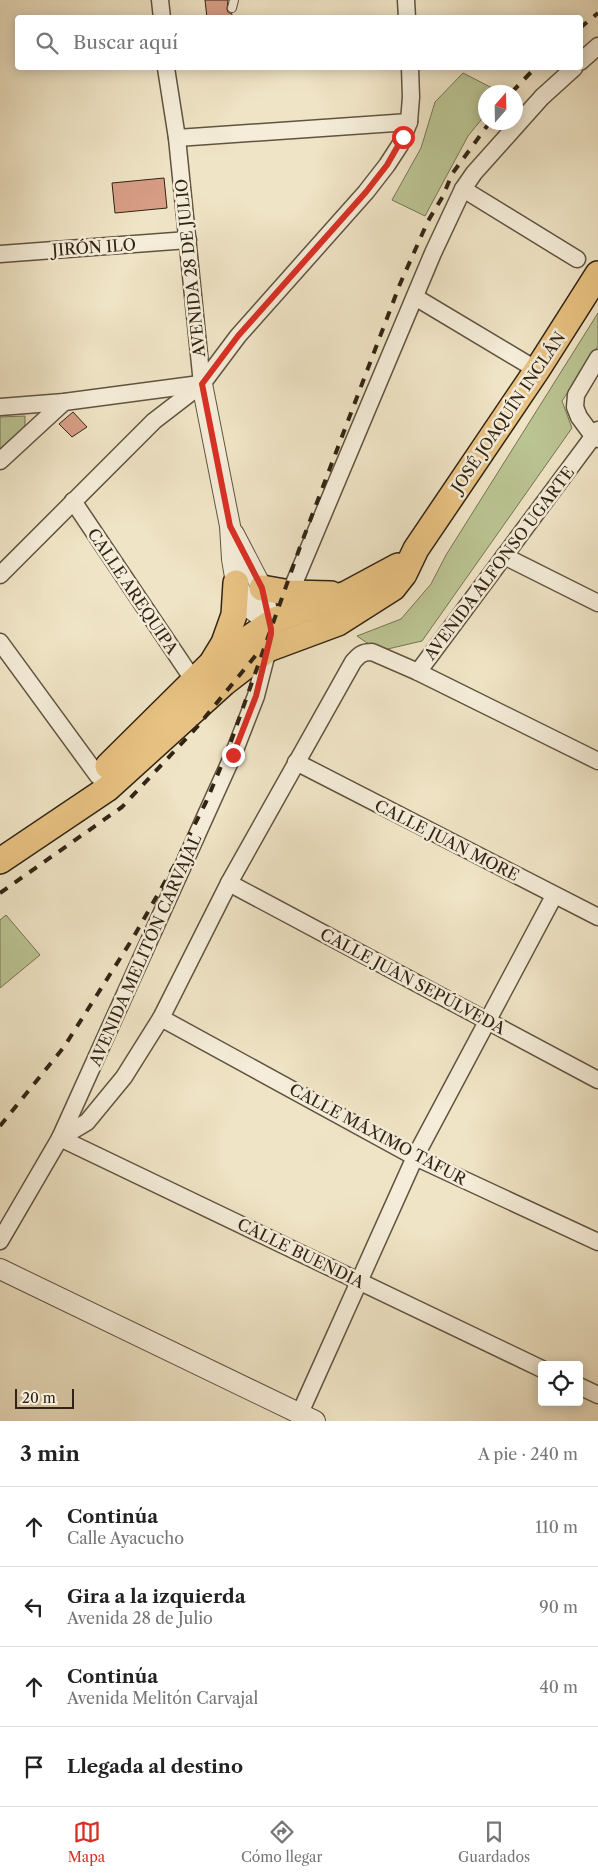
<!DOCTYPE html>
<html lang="es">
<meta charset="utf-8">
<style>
:root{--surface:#fff;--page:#f6f6f6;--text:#222;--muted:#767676;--line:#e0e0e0;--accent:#d93025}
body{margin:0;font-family:"Libre Caslon Text",serif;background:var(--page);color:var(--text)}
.controls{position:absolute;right:15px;bottom:15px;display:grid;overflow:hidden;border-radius:5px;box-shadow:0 2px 12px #0003}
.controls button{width:45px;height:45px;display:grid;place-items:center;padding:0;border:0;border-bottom:1px solid var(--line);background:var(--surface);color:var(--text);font:25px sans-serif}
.compass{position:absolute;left:478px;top:85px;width:45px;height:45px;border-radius:50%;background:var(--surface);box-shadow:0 2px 12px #0003;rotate:20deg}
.scale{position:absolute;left:15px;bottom:12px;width:59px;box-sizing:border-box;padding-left:5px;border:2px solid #312414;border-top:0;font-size:14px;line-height:18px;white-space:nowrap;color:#312414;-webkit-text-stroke:4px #f5edd9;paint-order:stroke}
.stop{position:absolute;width:15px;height:15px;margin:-11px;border:4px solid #d93025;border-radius:50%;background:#fff}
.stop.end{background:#d93025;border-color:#fff;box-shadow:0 1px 5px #0008}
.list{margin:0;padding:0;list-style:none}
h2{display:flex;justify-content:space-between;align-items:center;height:65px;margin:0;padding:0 20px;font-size:21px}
h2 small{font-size:16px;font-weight:400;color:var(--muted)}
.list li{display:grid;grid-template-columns:32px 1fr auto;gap:15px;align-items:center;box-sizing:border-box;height:80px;padding:0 20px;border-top:1px solid var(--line)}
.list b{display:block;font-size:19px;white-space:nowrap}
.list p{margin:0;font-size:16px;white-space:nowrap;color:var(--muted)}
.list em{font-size:16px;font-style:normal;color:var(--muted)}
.icon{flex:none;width:28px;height:28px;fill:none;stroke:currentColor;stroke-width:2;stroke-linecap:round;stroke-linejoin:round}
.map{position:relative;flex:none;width:598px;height:1421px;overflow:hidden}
.search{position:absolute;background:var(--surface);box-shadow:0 2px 12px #0003;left:15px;right:15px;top:15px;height:55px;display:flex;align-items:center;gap:12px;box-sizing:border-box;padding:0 18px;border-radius:5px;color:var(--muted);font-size:19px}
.sheet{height:385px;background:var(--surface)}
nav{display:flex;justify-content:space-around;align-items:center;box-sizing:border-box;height:70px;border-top:1px solid var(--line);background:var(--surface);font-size:14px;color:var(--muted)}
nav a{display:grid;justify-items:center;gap:2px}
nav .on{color:var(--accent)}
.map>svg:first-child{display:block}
.green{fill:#bbc493;stroke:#767454}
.building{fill:#d79d85;stroke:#312414}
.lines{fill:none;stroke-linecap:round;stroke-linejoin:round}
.service-casing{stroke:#605440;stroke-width:10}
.minor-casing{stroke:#605440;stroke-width:19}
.tertiary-casing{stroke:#605440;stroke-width:22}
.primary-casing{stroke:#312414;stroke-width:28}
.service{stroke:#f5edd9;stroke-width:8}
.minor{stroke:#f5edd9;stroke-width:16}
.tertiary{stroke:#f5edd9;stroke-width:20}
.primary{stroke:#e8c282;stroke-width:25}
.rail{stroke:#312414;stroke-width:4;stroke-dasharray:9 9;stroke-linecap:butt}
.route{stroke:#d93025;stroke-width:6}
.labels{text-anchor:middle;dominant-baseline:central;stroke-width:5;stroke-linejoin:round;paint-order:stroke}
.street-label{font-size:16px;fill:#312414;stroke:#f5edd9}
</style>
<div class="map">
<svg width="598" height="1421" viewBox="0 0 598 1421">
<rect width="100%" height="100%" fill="#efe4c5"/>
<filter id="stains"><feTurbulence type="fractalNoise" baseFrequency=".004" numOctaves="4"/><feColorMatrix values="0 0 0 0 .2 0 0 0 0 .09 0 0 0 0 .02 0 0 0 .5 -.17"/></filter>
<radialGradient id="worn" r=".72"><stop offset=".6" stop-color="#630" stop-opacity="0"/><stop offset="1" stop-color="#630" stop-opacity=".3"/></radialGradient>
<g class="green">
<polygon points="463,73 500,92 486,92 485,115 468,136 425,216 392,200 421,148 435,102"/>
<polygon points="598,313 598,346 562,401 572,428 422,641 379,651 357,636 401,619 431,584 446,555"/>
<polygon points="25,416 25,426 0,449 0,417"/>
<polygon points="6,915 40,955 0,988 0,920"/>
</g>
<g class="building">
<polygon points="205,0 228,0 227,9 228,12 232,14 232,18 207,18"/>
<polygon points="164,178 167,208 115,213 112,183"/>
<polygon points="73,412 87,427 72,437 59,424"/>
</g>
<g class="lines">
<defs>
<polyline id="service" points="232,8 234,0"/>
<g id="minor">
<polyline points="160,0 162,18"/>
<polyline points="406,0 407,18"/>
<polyline points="580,62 598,46"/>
<polyline points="166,68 177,138 202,384"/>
<polyline points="177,138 409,122"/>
<polyline points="463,189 577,259"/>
<polyline points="0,254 188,240"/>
<polyline points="415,297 537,370"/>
<polyline points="598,358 576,395 575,407 579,417 593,436 598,439"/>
<polyline points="0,407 64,402 200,384"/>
<polyline points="0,461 64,402"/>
<polyline points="73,501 194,681"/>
<polyline points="504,556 598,603"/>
<polyline points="0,575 154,421 202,384 238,336 366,192 387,165 400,145 409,122 411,97 410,68"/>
<polyline points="285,600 290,593 433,253 463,189 474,173 542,97 574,68"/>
<polyline points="0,642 98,776"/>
<polyline points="418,672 598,430"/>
<polyline points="296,762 598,917"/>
<polyline points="229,883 598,1080"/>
<polyline points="161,1018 415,1157 598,1242"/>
<path d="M60,1138L87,1122L124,1077L161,1018L229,883L353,662C359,655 362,652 372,652L418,672L598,761"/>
<polyline points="60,1138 542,1369"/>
<polyline points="0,1241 60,1138 233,755 256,696 268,649"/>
<polyline points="579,1386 598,1395"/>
<polyline points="300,1413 415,1157 554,896"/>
</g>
<g id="tertiary">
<polyline points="202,384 230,526 232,559 236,583 251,609 270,623"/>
<polyline points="234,534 262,588 271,630"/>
<polyline points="0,1269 315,1421"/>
</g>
<g id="primary">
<polyline points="262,588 290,593 331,594"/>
<polyline points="213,661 224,643 234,615 236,583"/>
<polyline points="108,766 210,665 275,620 346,594 398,566"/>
<polyline points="0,861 107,789 224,683 268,649 338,623 393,588 404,574 416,549 537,370 598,274"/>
</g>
</defs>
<use href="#service" class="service-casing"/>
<use href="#minor" class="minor-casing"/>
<use href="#tertiary" class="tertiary-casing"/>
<use href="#primary" class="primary-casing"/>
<use href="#service" class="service"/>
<use href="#minor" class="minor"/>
<use href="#tertiary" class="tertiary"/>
<use href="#primary" class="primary"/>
<g class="rail">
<polyline points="580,28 598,13"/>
<polyline points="512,92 535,68"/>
<polyline points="0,893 122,807 197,727 261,649"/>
<polyline points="0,1126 64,1047 133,938 174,866 206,802 228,750 300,547 400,284 428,221 443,196 452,174 490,122"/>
</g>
</g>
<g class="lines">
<polyline class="route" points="233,755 256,696 271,634 271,629 262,588 230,526 202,384 238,336 366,192 387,165 403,137"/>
</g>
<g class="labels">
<g class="street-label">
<text transform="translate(94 247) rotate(-4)">JIRÓN ILO</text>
<text transform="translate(190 268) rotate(-96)">AVENIDA 28 DE JULIO</text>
<text transform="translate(508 412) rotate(-56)">JOSÉ JOAQUÍN INCLÁN</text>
<text transform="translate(499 563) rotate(-53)">AVENIDA ALFONSO UGARTE</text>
<text transform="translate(133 591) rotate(56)">CALLE AREQUIPA</text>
<text transform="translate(447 840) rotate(27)">CALLE JUAN MORE</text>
<text transform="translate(145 950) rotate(-66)">AVENIDA MELITÓN CARVAJAL</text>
<text transform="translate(413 981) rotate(28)">CALLE JUAN SEPÚLVEDA</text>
<text transform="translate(378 1134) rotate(28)">CALLE MÁXIMO TAFUR</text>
<text transform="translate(301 1253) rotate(26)">CALLE BUENDIA</text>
</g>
</g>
<rect width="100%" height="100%" filter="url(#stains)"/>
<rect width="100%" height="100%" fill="url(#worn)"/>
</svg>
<div class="controls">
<button><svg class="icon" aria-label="locate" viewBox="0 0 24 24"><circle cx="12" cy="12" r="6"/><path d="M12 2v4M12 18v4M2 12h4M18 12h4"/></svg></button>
</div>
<svg class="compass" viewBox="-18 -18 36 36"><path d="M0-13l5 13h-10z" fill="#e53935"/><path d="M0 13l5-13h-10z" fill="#767676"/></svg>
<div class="scale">20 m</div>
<div class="stop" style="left:403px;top:137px"></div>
<div class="stop end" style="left:233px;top:755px"></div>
<div class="search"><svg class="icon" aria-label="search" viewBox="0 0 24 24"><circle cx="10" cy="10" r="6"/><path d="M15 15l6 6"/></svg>Buscar aquí</div>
</div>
<section class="sheet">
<h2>3 min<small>A pie · 240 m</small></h2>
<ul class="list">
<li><svg class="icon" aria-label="ahead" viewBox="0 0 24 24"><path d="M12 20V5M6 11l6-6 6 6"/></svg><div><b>Continúa</b><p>Calle Ayacucho</p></div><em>110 m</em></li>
<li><svg class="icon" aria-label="left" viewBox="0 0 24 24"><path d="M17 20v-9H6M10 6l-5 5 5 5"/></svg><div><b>Gira a la izquierda</b><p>Avenida 28 de Julio</p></div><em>90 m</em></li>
<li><svg class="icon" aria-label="ahead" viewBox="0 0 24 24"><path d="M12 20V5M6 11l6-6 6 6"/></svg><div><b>Continúa</b><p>Avenida Melitón Carvajal</p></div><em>40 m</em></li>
<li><svg class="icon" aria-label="arrive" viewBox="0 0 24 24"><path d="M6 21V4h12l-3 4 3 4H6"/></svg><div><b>Llegada al destino</b></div></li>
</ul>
</section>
<nav>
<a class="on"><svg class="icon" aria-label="map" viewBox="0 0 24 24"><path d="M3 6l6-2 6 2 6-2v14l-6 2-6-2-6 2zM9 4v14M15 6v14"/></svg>Mapa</a>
<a><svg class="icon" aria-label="directions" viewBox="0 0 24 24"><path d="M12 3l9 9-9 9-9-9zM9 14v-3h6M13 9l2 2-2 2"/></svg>Cómo llegar</a>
<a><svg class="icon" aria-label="saved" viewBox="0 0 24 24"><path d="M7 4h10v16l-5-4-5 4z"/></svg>Guardados</a>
</nav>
